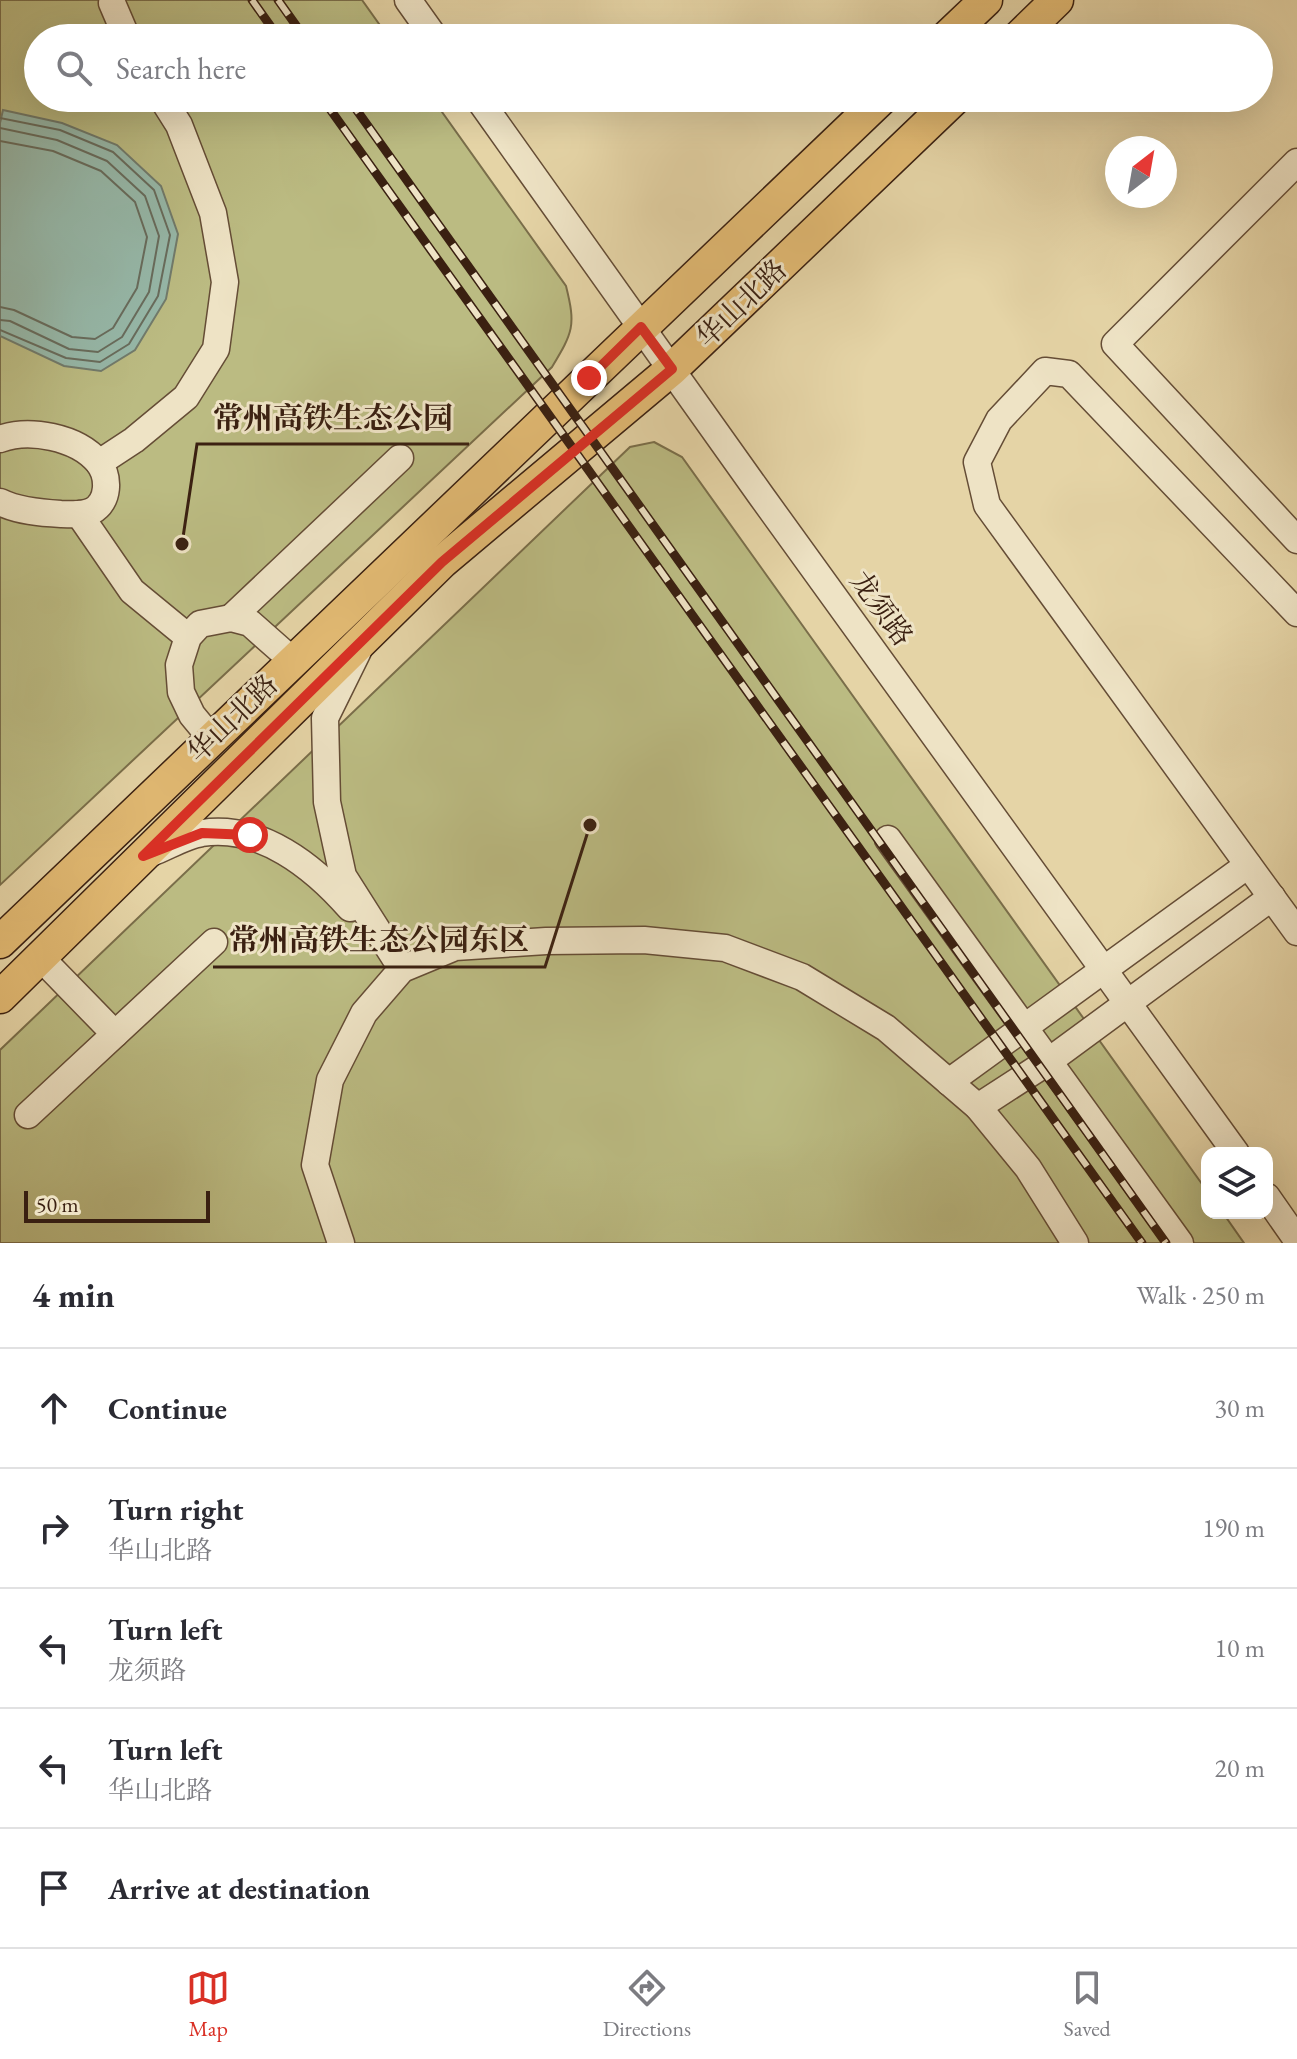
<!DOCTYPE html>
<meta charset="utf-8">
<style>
:root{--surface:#fff;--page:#f7f7f7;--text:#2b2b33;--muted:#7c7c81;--line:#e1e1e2;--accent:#d93025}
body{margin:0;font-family:"EB Garamond","Noto Serif SC",serif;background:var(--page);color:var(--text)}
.controls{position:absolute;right:24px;bottom:24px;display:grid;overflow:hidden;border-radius:16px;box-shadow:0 8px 32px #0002}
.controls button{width:72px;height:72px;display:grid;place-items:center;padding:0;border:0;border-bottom:2px solid var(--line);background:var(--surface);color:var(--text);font:40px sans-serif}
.compass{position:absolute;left:1105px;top:136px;width:72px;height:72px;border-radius:50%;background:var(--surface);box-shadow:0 8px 32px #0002;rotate:31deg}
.scale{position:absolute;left:24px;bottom:20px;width:186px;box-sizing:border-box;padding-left:8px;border:4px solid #3a2011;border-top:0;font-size:22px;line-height:28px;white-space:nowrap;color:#3a2011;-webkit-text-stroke:6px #eee3c5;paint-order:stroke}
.stop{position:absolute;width:24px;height:24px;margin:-18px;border:6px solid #d93025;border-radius:50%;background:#fff}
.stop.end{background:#d93025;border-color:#fff;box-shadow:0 2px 8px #0008}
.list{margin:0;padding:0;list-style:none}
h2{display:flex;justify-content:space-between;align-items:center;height:104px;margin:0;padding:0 32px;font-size:34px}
h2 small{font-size:26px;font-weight:400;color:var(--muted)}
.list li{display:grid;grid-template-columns:52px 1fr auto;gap:24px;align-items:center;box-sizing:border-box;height:120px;padding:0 32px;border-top:2px solid var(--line)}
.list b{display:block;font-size:30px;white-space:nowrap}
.list p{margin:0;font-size:26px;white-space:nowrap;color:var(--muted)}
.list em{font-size:26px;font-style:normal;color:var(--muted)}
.icon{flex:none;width:44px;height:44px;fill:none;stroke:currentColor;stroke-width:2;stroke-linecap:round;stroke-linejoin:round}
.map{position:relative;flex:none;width:1297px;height:1243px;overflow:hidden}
.search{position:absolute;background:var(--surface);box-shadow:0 8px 32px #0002;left:24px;right:24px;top:24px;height:88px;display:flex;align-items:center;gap:20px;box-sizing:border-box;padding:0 28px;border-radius:44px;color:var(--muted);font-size:30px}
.sheet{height:704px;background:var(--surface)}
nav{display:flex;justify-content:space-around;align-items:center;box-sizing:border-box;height:112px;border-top:2px solid var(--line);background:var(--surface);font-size:22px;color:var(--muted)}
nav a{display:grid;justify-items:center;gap:4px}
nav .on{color:var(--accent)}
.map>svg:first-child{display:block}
.green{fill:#bbbb82;stroke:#7a6e4a;stroke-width:2}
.water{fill:#96b8a9;stroke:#717b6c;stroke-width:2}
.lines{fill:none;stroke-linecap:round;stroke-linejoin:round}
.shore{stroke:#686c5d;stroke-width:2}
.minor-casing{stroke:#654d36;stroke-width:29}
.major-casing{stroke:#3a2011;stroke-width:35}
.minor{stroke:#eee3c5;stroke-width:26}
.major{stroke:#e2ba73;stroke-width:32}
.rail-casing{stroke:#3a2011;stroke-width:9}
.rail{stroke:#eee3c5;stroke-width:6;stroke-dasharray:18;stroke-linecap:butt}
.route{stroke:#d93025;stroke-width:10}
.labels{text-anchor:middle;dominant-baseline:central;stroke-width:6;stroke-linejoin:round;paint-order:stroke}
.street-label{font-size:28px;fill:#3a2011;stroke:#eee3c5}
.leader{fill:none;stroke:#3a2011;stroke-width:3}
.callout-dot{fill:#3a2011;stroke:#eee3c5;stroke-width:3}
.callout-label{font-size:30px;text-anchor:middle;font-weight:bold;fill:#3a2011;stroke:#eee3c5;stroke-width:6;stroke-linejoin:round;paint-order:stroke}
</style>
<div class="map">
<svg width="1297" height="1243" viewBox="0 0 1297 1243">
<rect width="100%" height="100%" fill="#e5d4a6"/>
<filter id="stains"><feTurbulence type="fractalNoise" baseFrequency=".0025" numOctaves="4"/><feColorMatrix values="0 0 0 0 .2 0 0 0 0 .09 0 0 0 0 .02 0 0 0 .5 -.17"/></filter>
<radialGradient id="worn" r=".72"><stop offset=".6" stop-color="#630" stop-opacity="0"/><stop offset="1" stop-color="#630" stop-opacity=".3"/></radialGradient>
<g class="green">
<path d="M0,0H362L389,38H38V98H432L566,286C576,326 573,332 552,367L0,885Z"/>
<polygon points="654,442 682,457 1207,1191 1207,1213 1223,1213 1244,1243 0,1243 0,1050 630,447"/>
</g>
<polygon class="water" points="3,110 62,123 117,145 161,186 178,234 166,299 135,350 101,371 64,366 0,336 0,123"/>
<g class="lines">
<g class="shore">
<polyline points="0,118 60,130 113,152 154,190 170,235 158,296 129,344 100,362 66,358 0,330"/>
<polyline points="0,128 57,140 107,161 145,196 159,236 149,292 122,337 98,352 69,349 10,321 0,320"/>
<polyline points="0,141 53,151 101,171 135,202 147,237 137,288 113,328 95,339 72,337 14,310 0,307"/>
</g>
<defs>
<g id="minor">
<polyline points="408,0 435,38"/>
<polyline points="112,3 127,38"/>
<polyline points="478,98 762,497 1236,1153"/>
<polyline points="1297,162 1115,344 1297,540"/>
<path d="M0,439C29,428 77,437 98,462C110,477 109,502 92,511C82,516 71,514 61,514C41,513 18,511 0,502"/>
<polyline points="99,463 134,440 186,397 216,349 225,282 213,213 179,125 162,98"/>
<polyline points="79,514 132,591 188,637"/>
<polyline points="1297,613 1069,374 1045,371 999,420 977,462 987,505 1297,932"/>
<polyline points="231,618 400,458"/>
<polyline points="358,651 325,718 327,802 343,876 402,969"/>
<polyline points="211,738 192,715 181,692 179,665 188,637 200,624 231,618 250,623 293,661"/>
<polyline points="888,839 1180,1243"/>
<path d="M151,853C167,847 186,835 202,833C261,824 314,867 350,908"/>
<polyline points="40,957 115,1034"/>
<polyline points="949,1082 1248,865"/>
<polyline points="978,1107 1049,1061 1272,897"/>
<polyline points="28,1115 214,942"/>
<polyline points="1267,1197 1297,1240"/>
<polyline points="341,1243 315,1165 330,1080 364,1013 402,969 455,947 546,941 644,940 725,948 802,977 886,1028 978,1107 1028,1168 1075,1243"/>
</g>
<g id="major">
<polyline points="946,38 986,0"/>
<polyline points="1018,38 1057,0"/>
<polyline points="0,942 882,98"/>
<polyline points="0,997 442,562 672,369 955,98"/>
</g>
</defs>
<use href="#minor" class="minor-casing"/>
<use href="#major" class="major-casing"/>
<use href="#minor" class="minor"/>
<use href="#major" class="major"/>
<defs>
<g id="rail">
<polyline points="252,0 279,38"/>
<polyline points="278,0 305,38"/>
<polyline points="322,98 1142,1243"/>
<polyline points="348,98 1166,1243"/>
</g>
</defs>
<use href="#rail" class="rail-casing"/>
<use href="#rail" class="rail"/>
</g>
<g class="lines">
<polyline class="route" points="250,835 202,833 143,856 442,562 672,369 641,327 589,378"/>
</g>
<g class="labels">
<g class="street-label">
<text transform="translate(741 303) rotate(-44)">华山北路</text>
<text transform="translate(882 608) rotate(54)">龙须路</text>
<text transform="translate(232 718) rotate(-44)">华山北路</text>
</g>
</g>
<path class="leader" d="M182 544L197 444H469M590 825L545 967H213"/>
<g class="callout-dot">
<circle cx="182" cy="544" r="8"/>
<circle cx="590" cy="825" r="8"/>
</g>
<g class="callout-label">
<text x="333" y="428">常州高铁生态公园</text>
<text x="379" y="950">常州高铁生态公园东区</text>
</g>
<rect width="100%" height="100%" filter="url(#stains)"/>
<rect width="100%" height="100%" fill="url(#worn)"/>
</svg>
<div class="controls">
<button><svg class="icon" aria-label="layers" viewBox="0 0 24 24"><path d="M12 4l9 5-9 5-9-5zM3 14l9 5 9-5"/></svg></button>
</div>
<svg class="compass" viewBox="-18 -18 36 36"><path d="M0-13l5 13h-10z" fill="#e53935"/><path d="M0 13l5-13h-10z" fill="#7c7c81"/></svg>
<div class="scale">50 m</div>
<div class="stop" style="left:250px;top:835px"></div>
<div class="stop end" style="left:589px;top:378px"></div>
<div class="search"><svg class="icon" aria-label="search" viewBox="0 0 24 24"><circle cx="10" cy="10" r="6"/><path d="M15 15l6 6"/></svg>Search here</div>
</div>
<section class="sheet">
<h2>4 min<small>Walk · 250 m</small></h2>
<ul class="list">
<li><svg class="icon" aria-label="ahead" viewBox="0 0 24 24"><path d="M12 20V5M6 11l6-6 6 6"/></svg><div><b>Continue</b></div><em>30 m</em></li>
<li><svg class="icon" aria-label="right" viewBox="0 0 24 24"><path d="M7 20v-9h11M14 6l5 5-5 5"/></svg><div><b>Turn right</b><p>华山北路</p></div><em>190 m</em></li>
<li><svg class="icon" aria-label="left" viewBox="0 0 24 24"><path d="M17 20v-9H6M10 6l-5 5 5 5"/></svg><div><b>Turn left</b><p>龙须路</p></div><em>10 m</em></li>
<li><svg class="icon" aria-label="left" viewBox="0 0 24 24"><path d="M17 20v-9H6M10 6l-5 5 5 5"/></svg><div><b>Turn left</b><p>华山北路</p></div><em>20 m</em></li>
<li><svg class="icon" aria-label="arrive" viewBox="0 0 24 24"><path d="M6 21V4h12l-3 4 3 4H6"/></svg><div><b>Arrive at destination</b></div></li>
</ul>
</section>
<nav>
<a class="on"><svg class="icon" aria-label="map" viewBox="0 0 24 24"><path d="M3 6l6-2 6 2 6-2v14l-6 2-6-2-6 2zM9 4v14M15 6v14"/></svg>Map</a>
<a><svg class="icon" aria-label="directions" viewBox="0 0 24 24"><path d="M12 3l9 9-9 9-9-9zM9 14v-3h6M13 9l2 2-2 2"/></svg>Directions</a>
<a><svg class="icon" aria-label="saved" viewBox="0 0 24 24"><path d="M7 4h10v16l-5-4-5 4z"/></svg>Saved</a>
</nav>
